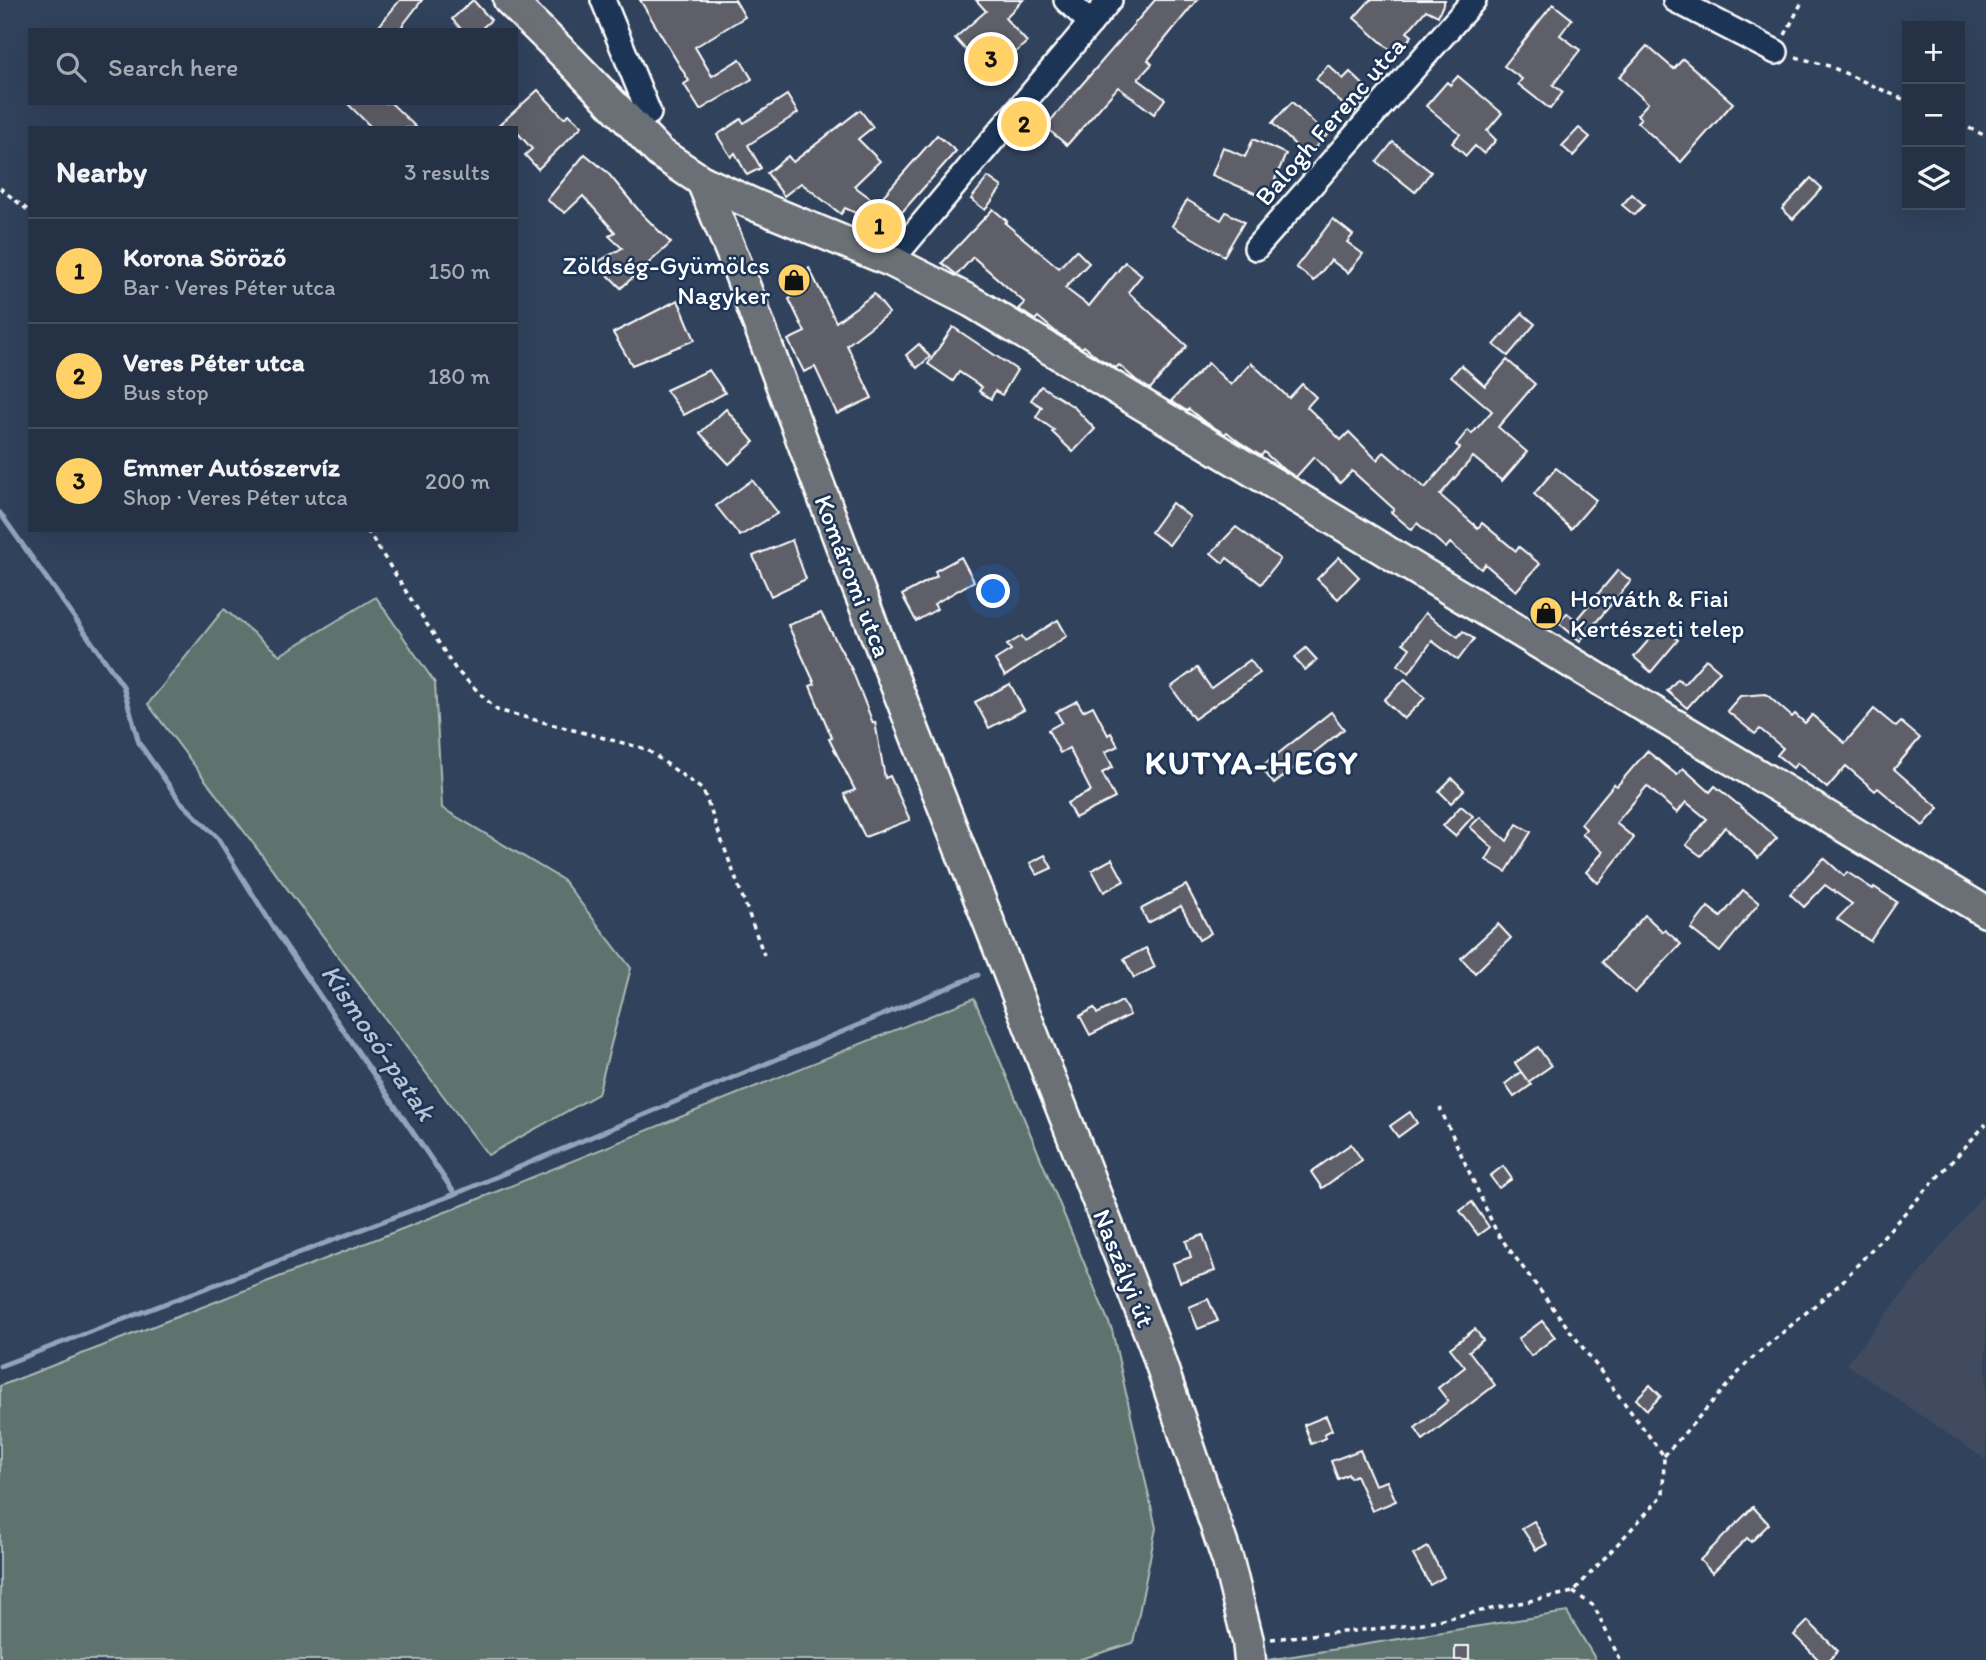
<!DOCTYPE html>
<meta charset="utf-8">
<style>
:root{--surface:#253245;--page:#313e50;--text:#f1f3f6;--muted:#a3aab3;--line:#424d5e;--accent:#ffd166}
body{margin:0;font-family:Itim,sans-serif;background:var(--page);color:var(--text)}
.controls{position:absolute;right:21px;top:21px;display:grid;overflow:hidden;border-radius:0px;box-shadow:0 7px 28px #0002}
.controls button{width:63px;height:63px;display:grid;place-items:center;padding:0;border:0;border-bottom:2px solid var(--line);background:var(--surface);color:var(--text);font:35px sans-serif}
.you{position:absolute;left:994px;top:592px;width:24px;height:24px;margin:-18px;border:5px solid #fff;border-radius:50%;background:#1a73e8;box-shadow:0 0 0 10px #1a73e833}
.badge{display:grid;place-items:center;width:46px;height:46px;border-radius:50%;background:var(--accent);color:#111;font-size:23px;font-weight:700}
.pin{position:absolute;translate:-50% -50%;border:4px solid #fff;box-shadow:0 2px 7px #0006}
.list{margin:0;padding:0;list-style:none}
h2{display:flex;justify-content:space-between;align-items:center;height:91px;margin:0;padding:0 28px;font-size:30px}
h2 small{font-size:23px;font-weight:400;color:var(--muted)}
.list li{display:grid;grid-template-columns:46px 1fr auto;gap:21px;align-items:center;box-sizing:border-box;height:105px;padding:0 28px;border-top:2px solid var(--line)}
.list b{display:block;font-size:26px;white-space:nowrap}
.list p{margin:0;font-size:23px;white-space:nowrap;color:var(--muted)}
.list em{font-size:23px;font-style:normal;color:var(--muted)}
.icon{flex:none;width:38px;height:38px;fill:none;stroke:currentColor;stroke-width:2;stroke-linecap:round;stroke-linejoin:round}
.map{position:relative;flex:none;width:1986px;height:1660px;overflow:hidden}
.search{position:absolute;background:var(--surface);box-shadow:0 7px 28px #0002;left:28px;top:28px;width:490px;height:77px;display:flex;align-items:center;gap:18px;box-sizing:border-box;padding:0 24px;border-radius:0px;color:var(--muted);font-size:26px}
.panel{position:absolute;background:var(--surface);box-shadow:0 7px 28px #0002;left:28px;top:126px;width:490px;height:406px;border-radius:0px}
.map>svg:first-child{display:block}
.built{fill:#3f4b60}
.green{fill:#5e736e;stroke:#aeb9b6;stroke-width:2}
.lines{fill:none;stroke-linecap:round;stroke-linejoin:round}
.stream{stroke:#92a4bb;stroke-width:5}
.building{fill:#5f5f69;stroke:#fff;stroke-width:2}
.minor-casing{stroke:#fff;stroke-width:28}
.major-casing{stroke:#fff;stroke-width:35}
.path{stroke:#fff;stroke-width:3.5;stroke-dasharray:5 5;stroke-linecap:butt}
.minor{stroke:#1d3557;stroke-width:23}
.major{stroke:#6b7074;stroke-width:30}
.labels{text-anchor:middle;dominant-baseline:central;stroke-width:5;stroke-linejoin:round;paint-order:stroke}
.street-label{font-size:26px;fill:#fff;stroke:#1d3557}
.poi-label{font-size:26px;fill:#fff;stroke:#1d3557;text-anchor:end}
.water-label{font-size:28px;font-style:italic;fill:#b6c3d2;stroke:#1d3557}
.district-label{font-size:33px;font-weight:bold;letter-spacing:2px;fill:#fff;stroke:#1d3557}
</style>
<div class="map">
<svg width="1986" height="1660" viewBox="0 0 1986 1660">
<rect width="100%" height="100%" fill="#31425c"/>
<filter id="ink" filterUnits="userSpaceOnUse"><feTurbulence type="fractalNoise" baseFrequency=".0143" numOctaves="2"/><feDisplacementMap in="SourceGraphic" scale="14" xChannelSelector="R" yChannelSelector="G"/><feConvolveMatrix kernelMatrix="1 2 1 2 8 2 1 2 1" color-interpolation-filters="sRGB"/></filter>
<g filter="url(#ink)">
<polygon class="built" points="1986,1191 1986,1460 1846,1364"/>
<g class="green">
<polygon points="376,597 435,683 442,808 563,880 631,968 598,1094 488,1155 148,704 224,609 280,655"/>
<polygon points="974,998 1112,1330 1156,1528 1133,1643 1078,1660 0,1660 0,1386 471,1202"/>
<polygon points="1567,1612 1596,1660 1268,1660"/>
</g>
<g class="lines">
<g class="stream">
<polyline points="0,513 123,686 139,743 180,801 217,837 277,933 455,1194 0,1366"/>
<polyline points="455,1194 978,975"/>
</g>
</g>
<g class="building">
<polygon points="400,0 422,0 399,30 376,30"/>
<polygon points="473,0 491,20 480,30 462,30 452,19"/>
<polygon points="640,0 735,0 745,17 695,47 712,76 740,59 752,79 700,110 684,84 689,81"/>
<polygon points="976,0 1023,0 1005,18 1027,42 989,76 955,38 986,11"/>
<polygon points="1155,0 1197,0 1148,60 1152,64 1138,79 1165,99 1154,114 1118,87 1067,145 1045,127"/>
<polygon points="1370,0 1445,0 1438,16 1426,10 1407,32 1412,36 1396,55 1354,18"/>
<polygon points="1553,4 1572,19 1560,35 1580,50 1553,85 1563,92 1550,109 1518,84 1522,79 1504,66"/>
<polygon points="1647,46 1674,69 1683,59 1733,103 1681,162 1637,122 1641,118 1637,115 1648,103 1619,77"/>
<polygon points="1328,65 1343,79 1350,72 1372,93 1353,114 1316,79"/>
<polygon points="1458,76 1502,113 1487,131 1496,140 1484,154 1475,146 1466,156 1452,143 1460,134 1426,106 1447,82 1450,85"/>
<polygon points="538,90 564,118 569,114 582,126 538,169 525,155 532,149 516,131 516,128 496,128"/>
<polygon points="787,95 798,113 748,145 761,168 747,175 735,153 731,157 717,135 741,119 744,123"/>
<polygon points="1292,102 1327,135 1307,156 1272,123"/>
<polygon points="347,103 391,103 417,128 372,128"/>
<polygon points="860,110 873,127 858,139 880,161 854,186 877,203 937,135 956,151 888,228 845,208 841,214 801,183 784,196 767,173 788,156 793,162"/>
<polygon points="1579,128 1590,137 1573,156 1562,146"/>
<polygon points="1253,139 1286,154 1275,179 1279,181 1271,200 1212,175 1223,147 1245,157"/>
<polygon points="1393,142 1431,172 1415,192 1377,162"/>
<polygon points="585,154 607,172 641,213 671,243 621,288 596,263 622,248 609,236 615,232 583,196 565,213 547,200"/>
<polygon points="988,177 1002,187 985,210 971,199"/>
<polygon points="1811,178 1822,188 1793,219 1782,209"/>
<polygon points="1632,194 1644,205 1634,215 1622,205"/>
<polygon points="1187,200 1221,220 1226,212 1244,222 1224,256 1172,226"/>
<polygon points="993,209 1007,221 1005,223 1059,268 1076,250 1089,263 1065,288 1089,306 1125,262 1142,275 1128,292 1187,346 1150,389 1136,380 1119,365 1116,368 1097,357 1084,346 1082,348 1056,332 1038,317 1035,320 1023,312 1019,309 1025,303 973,257 957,275 942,263"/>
<polygon points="1333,219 1353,235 1347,242 1363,254 1348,273 1331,260 1314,281 1296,267"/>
<polygon points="809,268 836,322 874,294 889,313 847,345 872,398 837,414 815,367 804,372 788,340 805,332 789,299 792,297 784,280"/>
<polygon points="678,300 695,340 632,365 613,333"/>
<polygon points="1522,313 1535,324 1508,356 1494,345"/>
<polygon points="953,327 1017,370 1002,395 995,391 991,399 979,391 982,387 959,372 953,381 928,364"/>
<polygon points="919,344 930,357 917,368 906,355"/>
<polygon points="1507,360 1535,384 1498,427 1527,452 1502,481 1473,457 1440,495 1478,528 1482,523 1516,551 1519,547 1540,564 1516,591 1485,564 1481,569 1450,543 1446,548 1417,523 1412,530 1391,512 1394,509 1352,471 1340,483 1314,457 1296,477 1279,466 1264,452 1261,456 1238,441 1227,432 1225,434 1202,420 1189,409 1187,411 1171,401 1208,363 1231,385 1251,363 1289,398 1302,384 1316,397 1307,407 1341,440 1349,432 1377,460 1384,452 1425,488 1460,448 1456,445 1468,430 1472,434 1492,411 1451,376 1461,365 1485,386"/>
<polygon points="709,370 725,393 684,415 666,390"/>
<polygon points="1041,386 1074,407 1095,429 1073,452 1052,432 1054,430 1036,417 1042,407 1031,400"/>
<polygon points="726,409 754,442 729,464 700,433"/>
<polygon points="1556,468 1596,500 1571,529 1534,494"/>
<polygon points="752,480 778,513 740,536 716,506"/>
<polygon points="1172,503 1190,517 1169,545 1151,532"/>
<polygon points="1236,527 1280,559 1261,584 1227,558 1223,563 1211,553"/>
<polygon points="792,540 806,579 771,596 753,556"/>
<polygon points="961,557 974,581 934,604 937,609 916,621 902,595 937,576 935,571"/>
<polygon points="1339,557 1359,577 1338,599 1317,579"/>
<polygon points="1618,570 1631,581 1580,641 1559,623 1567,613 1576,620"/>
<polygon points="821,613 852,670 873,723 875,722 885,778 890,776 910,820 865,837 844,794 855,790 829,739 832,738 810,686 815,684 788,625"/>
<polygon points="1425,613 1458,637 1463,631 1474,639 1458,660 1432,641 1409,673 1398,665 1410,648 1403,643"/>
<polygon points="1058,620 1067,636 1005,676 995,660 1011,650 1007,645 1022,636 1025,641"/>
<polygon points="1661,626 1678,640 1651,672 1634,657"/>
<polygon points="1306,648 1317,660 1305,670 1294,658"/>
<polygon points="1706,659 1720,671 1687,708 1667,691 1678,679 1684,684"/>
<polygon points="1250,660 1260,673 1194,719 1171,687 1197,668 1211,688"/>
<polygon points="1405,679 1425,698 1404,719 1384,700"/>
<polygon points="1010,684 1024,710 989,728 975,702"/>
<polygon points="1766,694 1792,717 1795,714 1805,723 1812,715 1845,743 1874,709 1896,727 1901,722 1920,738 1894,769 1939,808 1923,826 1878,788 1875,791 1846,766 1827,788 1797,763 1793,768 1777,755 1783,748 1760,729 1755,734 1727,711 1740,696"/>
<polygon points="1077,701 1083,711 1093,706 1108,735 1111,733 1118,746 1105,752 1113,767 1102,773 1115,798 1075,818 1067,803 1091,791 1069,748 1060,753 1048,730 1062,722 1056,712"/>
<polygon points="1331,712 1344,729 1274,784 1261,767"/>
<polygon points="1647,751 1677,775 1683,768 1710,792 1715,786 1756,819 1777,838 1758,858 1725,827 1701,856 1686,845 1707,819 1686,802 1677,813 1647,786 1616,823 1634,838 1598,883 1586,872 1603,852 1582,834 1586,829 1581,824 1614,784 1617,786"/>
<polygon points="1452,778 1464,790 1451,803 1439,791"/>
<polygon points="1461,806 1473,816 1455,836 1443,826"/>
<polygon points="1480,817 1507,841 1517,824 1531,832 1506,872 1486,860 1493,848 1470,827"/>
<polygon points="1045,855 1052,868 1037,875 1030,863"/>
<polygon points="1824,858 1844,876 1847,872 1873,889 1874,887 1897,902 1870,941 1837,919 1852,904 1825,885 1804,907 1790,894"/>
<polygon points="1112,859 1124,881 1104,892 1092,870"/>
<polygon points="1186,885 1211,933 1199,940 1181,906 1148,923 1141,909"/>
<polygon points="1743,890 1759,903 1720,952 1691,929 1708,907 1721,917"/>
<polygon points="1645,915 1663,932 1665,930 1681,944 1635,993 1602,962"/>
<polygon points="1498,924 1511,938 1475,973 1461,958"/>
<polygon points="1146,948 1155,967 1134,978 1124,959"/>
<polygon points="1122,1001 1130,1015 1090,1035 1080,1016 1094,1008 1097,1014"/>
<polygon points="1538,1047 1551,1066 1528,1082 1515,1063"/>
<polygon points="1521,1072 1531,1085 1514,1097 1505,1084"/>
<polygon points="1410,1112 1417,1123 1398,1137 1390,1126"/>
<polygon points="1351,1144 1362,1160 1322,1188 1311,1172"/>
<polygon points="1503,1166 1512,1179 1499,1188 1490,1176"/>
<polygon points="1472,1202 1489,1227 1478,1235 1460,1211"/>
<polygon points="1203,1235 1215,1271 1180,1282 1173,1263 1191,1257 1186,1241"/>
<polygon points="1208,1299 1218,1321 1198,1329 1189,1307"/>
<polygon points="1542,1321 1555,1337 1531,1356 1518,1339"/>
<polygon points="1475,1329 1483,1340 1469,1351 1495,1385 1423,1440 1415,1428 1448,1401 1438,1388 1465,1367 1450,1348"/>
<polygon points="1650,1385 1661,1396 1647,1410 1636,1399"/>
<polygon points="1326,1416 1332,1430 1324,1434 1326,1438 1311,1444 1304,1425"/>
<polygon points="1360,1450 1375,1485 1387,1481 1396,1501 1372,1511 1356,1475 1350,1478 1348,1474 1338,1479 1331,1461"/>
<polygon points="1753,1507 1769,1524 1751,1542 1747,1538 1712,1573 1700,1560"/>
<polygon points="1534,1521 1547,1544 1536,1550 1522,1528"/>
<polygon points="1428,1547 1444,1577 1430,1585 1413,1555"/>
<polygon points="1808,1621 1838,1651 1829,1660 1819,1660 1794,1635"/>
<rect x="1455" y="1646" width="14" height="14"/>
</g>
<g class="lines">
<defs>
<g id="minor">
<polyline points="603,0 649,113"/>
<polyline points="1066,0 1091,23"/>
<polyline points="1675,0 1776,52"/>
<polyline points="1256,248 1474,0"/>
<polyline points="891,261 1110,0"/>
</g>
<g id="major">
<polyline points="509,0 570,60 660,153 702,181 757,206 891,261 972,302 1986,912"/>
<polyline points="702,181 737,266 845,555 1154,1344 1228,1561 1248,1641 1250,1660"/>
</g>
</defs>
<use href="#minor" class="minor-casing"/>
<use href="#major" class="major-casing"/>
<g class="path">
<polyline points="1785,35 1803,0"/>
<polyline points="1796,57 1829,66 1907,101"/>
<polyline points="1960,124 1986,136"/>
<polyline points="0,188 30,212"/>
<polyline points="367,530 456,670 497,710 646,749 703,790 764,955"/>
<polyline points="1664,1456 1749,1361 1840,1284 1986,1124"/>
<polyline points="1573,1592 1594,1606 1620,1660"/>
<polyline points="1271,1639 1413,1625 1573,1592 1663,1495 1664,1456 1497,1233 1440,1108"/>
</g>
<use href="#minor" class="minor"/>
<use href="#major" class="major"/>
</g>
</g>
<defs>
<symbol id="shop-disc" viewBox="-11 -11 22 22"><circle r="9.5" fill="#ffd166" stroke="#1d3557"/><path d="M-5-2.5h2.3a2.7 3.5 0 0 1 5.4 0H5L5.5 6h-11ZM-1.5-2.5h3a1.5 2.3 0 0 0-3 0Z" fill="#111"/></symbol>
</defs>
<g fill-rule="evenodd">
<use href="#shop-disc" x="775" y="261" width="38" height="38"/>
<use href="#shop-disc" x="1527" y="594" width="38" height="38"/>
</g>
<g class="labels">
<g class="street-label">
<text transform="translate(1330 121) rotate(-49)">Balogh Ferenc utca</text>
<text transform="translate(853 576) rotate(69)">Komáromi utca</text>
<text transform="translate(1124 1268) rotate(68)">Naszályi út</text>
</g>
<g class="poi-label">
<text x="770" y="265">Zöldség-Gyümölcs<tspan x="770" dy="30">Nagyker</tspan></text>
<text x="1570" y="598" text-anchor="start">Horváth &amp; Fiai<tspan x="1570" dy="30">Kertészeti telep</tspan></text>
</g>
<g class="water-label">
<text transform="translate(379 1042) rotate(56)">Kismosó-patak</text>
</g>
<g class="district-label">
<text x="1252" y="762">KUTYA-HEGY</text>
</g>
</g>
</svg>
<div class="controls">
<button>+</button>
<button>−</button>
<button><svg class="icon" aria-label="layers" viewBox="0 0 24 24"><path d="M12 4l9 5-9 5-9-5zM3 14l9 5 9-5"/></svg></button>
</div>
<div class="you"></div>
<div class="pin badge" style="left:879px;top:226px">1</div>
<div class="pin badge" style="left:1024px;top:124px">2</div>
<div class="pin badge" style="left:991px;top:59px">3</div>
<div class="search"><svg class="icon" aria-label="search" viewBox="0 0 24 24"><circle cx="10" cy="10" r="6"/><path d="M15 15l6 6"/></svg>Search here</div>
<section class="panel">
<h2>Nearby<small>3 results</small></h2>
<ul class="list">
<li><span class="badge">1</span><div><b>Korona Söröző</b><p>Bar · Veres Péter utca</p></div><em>150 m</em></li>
<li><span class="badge">2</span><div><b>Veres Péter utca</b><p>Bus stop</p></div><em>180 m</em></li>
<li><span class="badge">3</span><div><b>Emmer Autószervíz</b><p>Shop · Veres Péter utca</p></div><em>200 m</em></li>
</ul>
</section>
</div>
